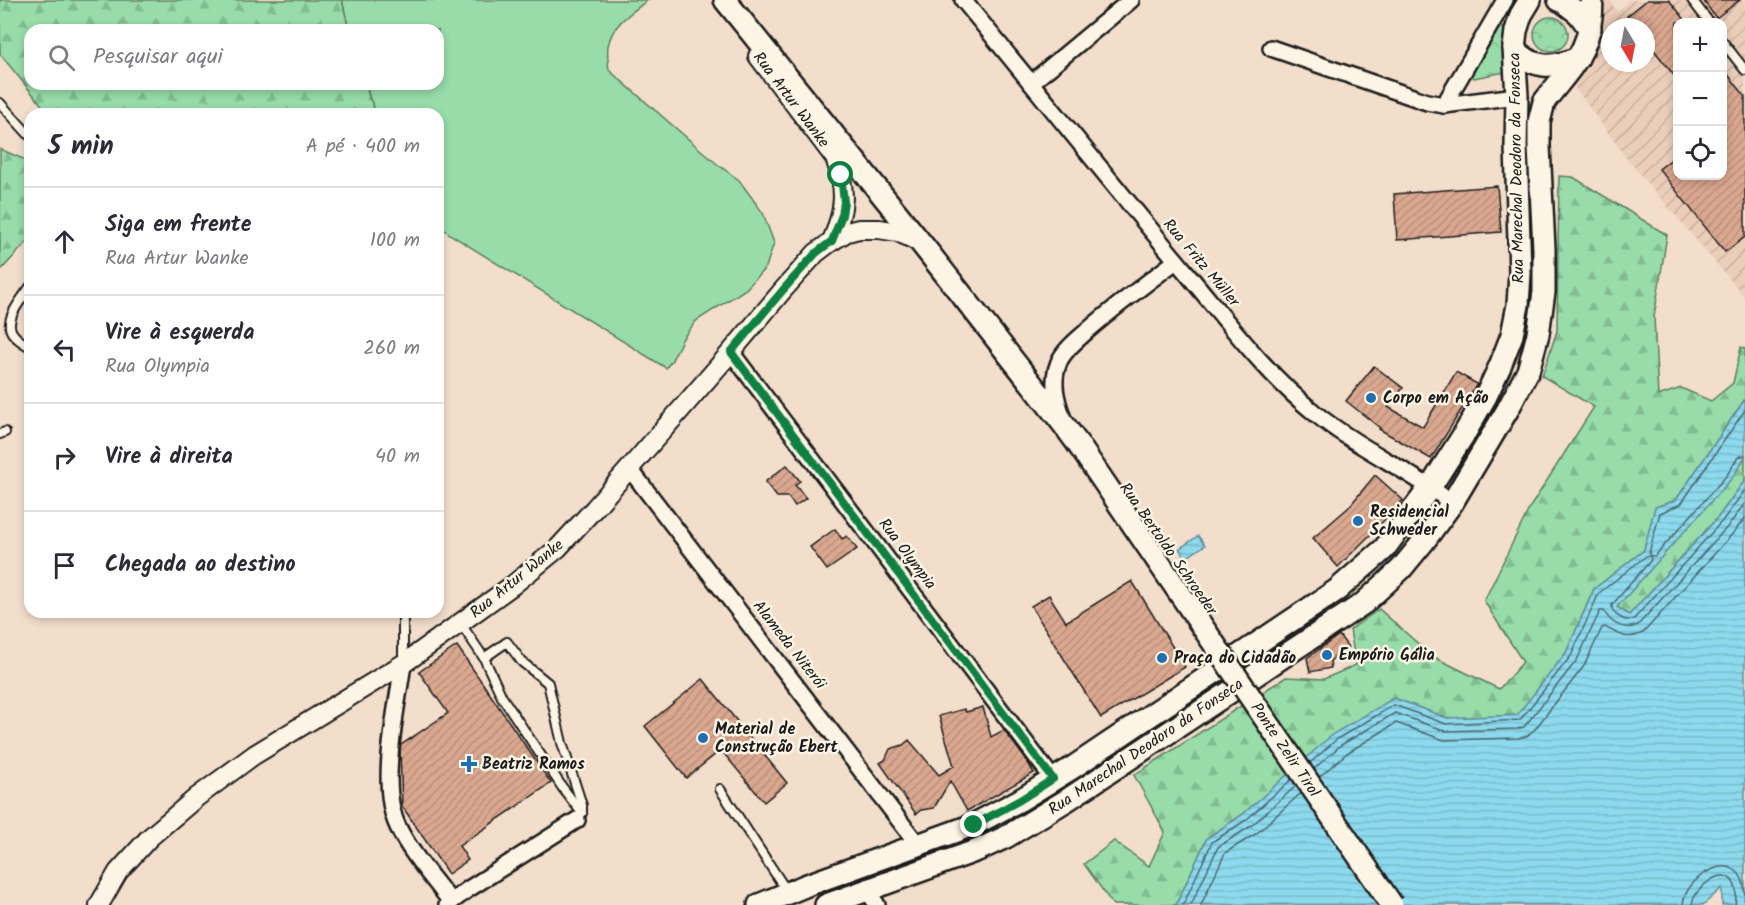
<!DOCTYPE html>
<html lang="pt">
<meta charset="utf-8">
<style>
:root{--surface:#fff;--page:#f2f2f3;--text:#2b2b33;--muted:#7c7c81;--line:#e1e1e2}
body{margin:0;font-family:Kalam,sans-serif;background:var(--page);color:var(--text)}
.controls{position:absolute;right:18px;top:18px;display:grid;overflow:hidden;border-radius:12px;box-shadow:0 3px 9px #0003}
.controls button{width:54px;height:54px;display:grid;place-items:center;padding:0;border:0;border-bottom:2px solid var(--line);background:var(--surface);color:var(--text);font:30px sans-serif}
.compass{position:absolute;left:1601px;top:18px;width:54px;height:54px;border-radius:50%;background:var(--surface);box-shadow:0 3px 9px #0003;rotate:170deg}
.stop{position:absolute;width:18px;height:18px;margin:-14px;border:4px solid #0b8043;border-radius:50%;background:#fff}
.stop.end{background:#0b8043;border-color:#fff;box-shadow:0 2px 6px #0008}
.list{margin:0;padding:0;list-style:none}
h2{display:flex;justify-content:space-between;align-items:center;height:78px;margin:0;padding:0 24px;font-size:26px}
h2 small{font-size:20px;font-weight:400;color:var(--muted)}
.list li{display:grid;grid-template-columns:39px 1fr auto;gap:18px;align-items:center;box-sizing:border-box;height:108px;padding:0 24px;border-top:2px solid var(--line)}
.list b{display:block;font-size:22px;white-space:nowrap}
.list p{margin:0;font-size:20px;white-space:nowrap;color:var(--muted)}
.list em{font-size:20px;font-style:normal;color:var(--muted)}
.icon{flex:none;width:33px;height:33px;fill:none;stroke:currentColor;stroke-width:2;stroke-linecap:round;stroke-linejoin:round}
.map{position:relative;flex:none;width:1745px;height:905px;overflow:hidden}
.search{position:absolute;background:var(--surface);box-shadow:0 3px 9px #0003;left:24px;top:24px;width:420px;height:66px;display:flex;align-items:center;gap:15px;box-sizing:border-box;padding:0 21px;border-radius:18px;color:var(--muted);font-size:22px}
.panel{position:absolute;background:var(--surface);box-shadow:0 3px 9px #0003;left:24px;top:108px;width:420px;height:510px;border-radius:18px}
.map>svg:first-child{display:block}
.industrial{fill:url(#industrial-furrows);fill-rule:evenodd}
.grass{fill:#97dca9;stroke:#5a7c62;stroke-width:1.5}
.forest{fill:url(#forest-firs);stroke:#5a7c62;stroke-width:1.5}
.park{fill:url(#park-crowns);stroke:#5a7c62;stroke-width:1.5}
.water{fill:url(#water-rules);stroke:#608d99;stroke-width:1.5}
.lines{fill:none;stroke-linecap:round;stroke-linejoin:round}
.shore{stroke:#496870;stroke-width:1.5}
.building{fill:url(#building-hatch);stroke:#1c1c1c;stroke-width:1.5}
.service-casing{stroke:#1c1c1c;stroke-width:12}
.minor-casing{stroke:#1c1c1c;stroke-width:20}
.tertiary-casing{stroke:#1c1c1c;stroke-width:22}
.secondary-casing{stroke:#1c1c1c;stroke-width:26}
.service{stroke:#fcf5e5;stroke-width:8}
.minor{stroke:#fcf5e5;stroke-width:15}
.tertiary{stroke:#fcf5e5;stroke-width:18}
.secondary{stroke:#fcf5e5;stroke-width:21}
.secondary-bridge-casing{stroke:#1c1c1c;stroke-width:26;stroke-linecap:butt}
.secondary-bridge{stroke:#fcf5e5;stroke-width:21}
.route{stroke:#0b8043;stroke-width:8}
.poi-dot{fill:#1f6fb2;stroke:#fcf5e5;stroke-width:2}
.labels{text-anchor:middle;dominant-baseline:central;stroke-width:5;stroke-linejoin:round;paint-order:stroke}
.street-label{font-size:16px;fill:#1c1c1c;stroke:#fcf5e5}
.poi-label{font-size:16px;font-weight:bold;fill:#1c1c1c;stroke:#fcf5e5;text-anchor:start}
</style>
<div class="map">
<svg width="1745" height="905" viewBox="0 0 1745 905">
<defs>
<pattern id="industrial-furrows" width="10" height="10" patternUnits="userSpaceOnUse" patternTransform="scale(1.5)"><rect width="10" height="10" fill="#ebceb9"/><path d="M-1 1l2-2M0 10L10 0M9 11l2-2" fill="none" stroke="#c9b09e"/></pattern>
<pattern id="forest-firs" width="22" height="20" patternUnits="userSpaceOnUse" patternTransform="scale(1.5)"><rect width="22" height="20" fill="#97dca9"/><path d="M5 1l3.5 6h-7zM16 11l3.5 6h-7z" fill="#82bc91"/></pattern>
<pattern id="park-crowns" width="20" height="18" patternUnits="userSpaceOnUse" patternTransform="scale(1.5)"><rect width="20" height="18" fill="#97dca9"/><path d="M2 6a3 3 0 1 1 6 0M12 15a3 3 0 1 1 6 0" fill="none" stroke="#82bc91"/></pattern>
<pattern id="water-rules" width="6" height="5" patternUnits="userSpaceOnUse" patternTransform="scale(1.5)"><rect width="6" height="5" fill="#8dd9ed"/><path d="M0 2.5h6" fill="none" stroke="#79bacb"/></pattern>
<pattern id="building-hatch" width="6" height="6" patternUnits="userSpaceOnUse" patternTransform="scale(1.5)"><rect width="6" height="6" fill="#daa78f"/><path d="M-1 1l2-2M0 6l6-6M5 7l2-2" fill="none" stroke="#ba8f7b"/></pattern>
</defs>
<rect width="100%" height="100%" fill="#f2decb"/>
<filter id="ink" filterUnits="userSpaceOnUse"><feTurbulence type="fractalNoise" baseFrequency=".0167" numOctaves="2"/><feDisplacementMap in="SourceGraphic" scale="12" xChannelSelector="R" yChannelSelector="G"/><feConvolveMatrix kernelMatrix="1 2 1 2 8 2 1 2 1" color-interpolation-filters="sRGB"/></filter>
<g filter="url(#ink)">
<path class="industrial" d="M1596,0H1610L1617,12L1629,0H1745V297L1627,159L1568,78ZM1678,22H1722V176H1678ZM1610,27H1646V63H1610Z"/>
<path class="grass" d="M342,0H648C632,12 612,24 608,46C607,53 608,62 609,70L717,164L739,180L763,213L774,243L766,267L746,289L696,321L683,338L672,360L666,368L451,235L438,225V114H377L369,97L366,84H438V30H349Z"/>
<g class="forest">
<polygon points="0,0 342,0 349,30 30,30 30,84 366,84 369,97 377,114 49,114 0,54"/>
<polygon points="0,149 30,162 30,239 0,271"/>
<polygon points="1559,176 1573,177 1667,235 1654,317 1658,396 1681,388 1711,401 1733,383 1741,347 1745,349 1745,399 1676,500 1655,508 1644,550 1594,589 1566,653 1517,716 1447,718 1394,698 1282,780 1242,815 1207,838 1176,905 1113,905 1084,864 1114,841 1149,866 1165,832 1134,775 1286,677 1324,679 1356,665 1350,630 1379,609 1432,656 1499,689 1523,662 1484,601 1530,507 1594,407 1542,376 1557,331"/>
<polygon points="1745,457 1745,480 1719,516 1629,615 1617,607 1731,478"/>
</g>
<g class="park">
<circle cx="1551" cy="34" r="17"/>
<polygon points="1496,22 1501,24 1506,35 1506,72 1474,78 1470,75"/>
</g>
<g class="water">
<polygon points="1745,399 1745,457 1732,478 1617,607 1629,615 1719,516 1745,480 1745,905 1722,905 1722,888 1703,905 1176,905 1207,838 1242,815 1333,734 1394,698 1447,718 1517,715 1566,653 1594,589 1644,550 1655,507 1676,500"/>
<polygon points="1198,536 1205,545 1186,558 1179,549"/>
</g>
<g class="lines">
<g class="shore">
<polyline points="1745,410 1681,504 1660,513 1649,553 1650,556 1655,556 1727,475 1738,457 1745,455"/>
<path d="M1310,763L1337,739L1394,705L1446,724L1520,720L1571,656L1599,593L1646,556H1650L1651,560L1612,605C1611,614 1624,622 1633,620L1723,520L1745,490"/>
<path d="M1314,769L1341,745L1395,713L1445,731L1517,729L1524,727L1577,660L1600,611H1604C1610,623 1625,632 1638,625L1729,525L1745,503"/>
<path d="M1319,777L1347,753L1396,723L1444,740L1518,738L1527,736L1535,729L1584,666L1602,628L1605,627C1619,635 1629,641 1644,632L1735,531L1745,518"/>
<polyline points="1183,905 1212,842 1246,820 1292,779"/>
<polyline points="1191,905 1218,847 1251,826 1296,786"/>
<polyline points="1201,905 1225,853 1257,833 1301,793"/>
<path d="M1683,905C1684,877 1736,846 1744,886C1745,892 1745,899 1744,905"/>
<path d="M1692,905C1693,889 1726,861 1735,886C1737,892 1736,899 1735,905"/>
</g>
</g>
<g class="building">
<polygon points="1647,0 1669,0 1687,22 1677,22 1677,79 1646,40 1646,27 1636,27 1627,16"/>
<polygon points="1703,0 1740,0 1716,18"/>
<polygon points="1722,67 1745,96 1745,237 1725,252 1659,169 1677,155 1677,176 1722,176"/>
<polygon points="1497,186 1501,232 1397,240 1394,194"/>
<polygon points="1374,366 1403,388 1388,407 1423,427 1456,372 1477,384 1431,459 1379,429 1380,428 1346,401"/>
<polygon points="787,465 800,481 795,485 806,498 795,506 788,497 777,497 765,482"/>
<polygon points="1375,475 1403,500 1372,533 1338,567 1313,538 1348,508"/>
<polygon points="835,529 842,539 847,536 857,549 827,570 810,547"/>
<polygon points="1132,581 1185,667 1101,718 1031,606 1049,595 1066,622"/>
<polygon points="1339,635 1348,647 1330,661 1331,668 1310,672 1307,658"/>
<polygon points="457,646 551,783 459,846 468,860 448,874 402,806 400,751 401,745 448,713 419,672"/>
<polygon points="703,679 787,783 764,802 721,750 686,778 645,726"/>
<polygon points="983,707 991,737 1004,730 1027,761 1034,773 967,811 950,781 934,808 921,810 916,814 880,763 885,760 890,749 903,745 909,740 939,775 954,766 939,716 964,709 966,712"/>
</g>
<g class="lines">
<defs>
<g id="service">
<polyline points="1692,0 1709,22"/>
<polyline points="1722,41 1745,70"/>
<polyline points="0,103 30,136"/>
<path d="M30,287C22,299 1,322 14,335C18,340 25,344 30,347"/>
<polyline points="0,434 5,432"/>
<polyline points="461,624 484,658 507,642 522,662 548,683 562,743 582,805 582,813 577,820"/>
<polyline points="484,658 502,697 562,787 582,813"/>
<polyline points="403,663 403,612"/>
<polyline points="720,789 788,893"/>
</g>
<g id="minor">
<path d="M963,0C1039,92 1114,186 1190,277C1229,324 1268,376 1316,414C1358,448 1409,470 1452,503"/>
<polyline points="1271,48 1427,102 1444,105 1517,96"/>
<polyline points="1031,83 1131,0"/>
<polyline points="1444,105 1505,0"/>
<polyline points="731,352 1053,779"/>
<path d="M1062,416C1056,398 1051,381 1059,362C1064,350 1078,339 1087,331C1116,306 1145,284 1176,261"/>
<polyline points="629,468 919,846"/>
<path d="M403,664C397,709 378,786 398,827C411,854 433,878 451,902"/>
<polyline points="868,891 877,905"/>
<polyline points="447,905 467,890 577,820"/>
</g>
<g id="tertiary">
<path d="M758,56L835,158C847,191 845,209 832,241"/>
<polyline points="99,905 118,872 149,838 197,797 254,755 403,664 513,585 558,548 594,509 731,352 783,290 816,253 832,241 847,232 859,229 879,229 898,232 921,243"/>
</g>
<g id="secondary">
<polyline points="725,0 921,243 1064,425 1078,444"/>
<polyline points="1559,0 1562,1 1579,14 1590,29"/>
<path d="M1514,48C1533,70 1553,68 1578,58"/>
<polyline points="759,905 807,885 973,825 1020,800 1072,768 1337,590 1384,549 1431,486 1466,431 1486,396 1500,366 1512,335 1518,305 1520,273 1516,146 1517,96 1514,48 1516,31 1521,15 1530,0"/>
<path d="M826,905L978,850L1006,837L1067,800L1364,603L1401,569L1424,541L1452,503L1508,409L1528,371L1538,334L1544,292V249L1539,146V122L1544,102C1573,64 1592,51 1592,0"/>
</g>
</defs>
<use href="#service" class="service-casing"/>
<use href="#minor" class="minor-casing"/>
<use href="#tertiary" class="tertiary-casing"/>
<use href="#secondary" class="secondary-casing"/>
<use href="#service" class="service"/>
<use href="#minor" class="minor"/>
<use href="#tertiary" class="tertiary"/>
<use href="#secondary" class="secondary"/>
<defs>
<polyline id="secondary-bridge" points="1078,444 1392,905"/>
</defs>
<use href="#secondary-bridge" class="secondary-bridge-casing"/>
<use href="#secondary-bridge" class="secondary-bridge"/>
</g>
</g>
<g class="lines" filter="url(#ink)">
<polyline class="route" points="841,175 844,202 842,215 832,241 816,253 783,290 731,352 1053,779 1020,800 974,825"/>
</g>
<g class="poi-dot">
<circle cx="1371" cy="398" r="6"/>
<circle cx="1358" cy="521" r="6"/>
<circle cx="1327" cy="655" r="6"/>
<circle cx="1162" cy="658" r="6"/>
<circle cx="703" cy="738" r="6"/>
<path d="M466 755h6v6h6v6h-6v6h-6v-6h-6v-6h6z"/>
</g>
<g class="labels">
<g class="street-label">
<text transform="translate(791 100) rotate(53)">Rua Artur Wanke</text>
<text transform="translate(1517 168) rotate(-91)">Rua Marechal Deodoro da Fonseca</text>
<text transform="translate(1201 263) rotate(50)">Rua Fritz Müller</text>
<text transform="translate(1168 549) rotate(55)">Rua Bertoldo Schroeder</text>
<text transform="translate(907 554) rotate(53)">Rua Olympia</text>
<text transform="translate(517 579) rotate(-39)">Rua Artur Wanke</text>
<text transform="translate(789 645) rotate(52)">Alameda Niterói</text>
<text transform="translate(1146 747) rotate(-34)">Rua Marechal Deodoro da Fonseca</text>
<text transform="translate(1285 750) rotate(56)">Ponte Zelir Tirol</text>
</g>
<g class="poi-label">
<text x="1383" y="398">Corpo em Ação</text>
<text x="1370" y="512">Residencial<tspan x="1370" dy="18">Schweder</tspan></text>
<text x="1339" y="655">Empório Gália</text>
<text x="1174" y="658">Praça do Cidadão</text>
<text x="715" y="729">Material de<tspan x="715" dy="18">Construção Ebert</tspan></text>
<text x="482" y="764">Beatriz Ramos</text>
</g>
</g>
</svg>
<div class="controls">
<button>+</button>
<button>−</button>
<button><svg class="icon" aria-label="locate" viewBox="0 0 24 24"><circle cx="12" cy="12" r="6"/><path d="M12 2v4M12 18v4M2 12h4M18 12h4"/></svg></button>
</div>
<svg class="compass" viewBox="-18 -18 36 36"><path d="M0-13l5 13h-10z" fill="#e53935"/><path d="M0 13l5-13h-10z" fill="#7c7c81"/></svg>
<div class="stop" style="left:841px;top:175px"></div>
<div class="stop end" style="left:974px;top:825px"></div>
<div class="search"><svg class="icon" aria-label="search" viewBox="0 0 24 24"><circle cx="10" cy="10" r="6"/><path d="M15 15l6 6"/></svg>Pesquisar aqui</div>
<section class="panel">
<h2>5 min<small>A pé · 400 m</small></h2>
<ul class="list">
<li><svg class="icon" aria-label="ahead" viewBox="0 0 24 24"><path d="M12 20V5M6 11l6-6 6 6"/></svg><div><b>Siga em frente</b><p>Rua Artur Wanke</p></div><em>100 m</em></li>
<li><svg class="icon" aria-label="left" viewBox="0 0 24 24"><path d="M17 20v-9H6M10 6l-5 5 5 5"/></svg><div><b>Vire à esquerda</b><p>Rua Olympia</p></div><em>260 m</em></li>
<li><svg class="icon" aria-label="right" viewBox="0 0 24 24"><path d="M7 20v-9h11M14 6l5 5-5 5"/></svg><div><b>Vire à direita</b></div><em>40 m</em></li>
<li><svg class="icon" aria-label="arrive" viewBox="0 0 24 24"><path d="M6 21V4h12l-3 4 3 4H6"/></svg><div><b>Chegada ao destino</b></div></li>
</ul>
</section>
</div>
